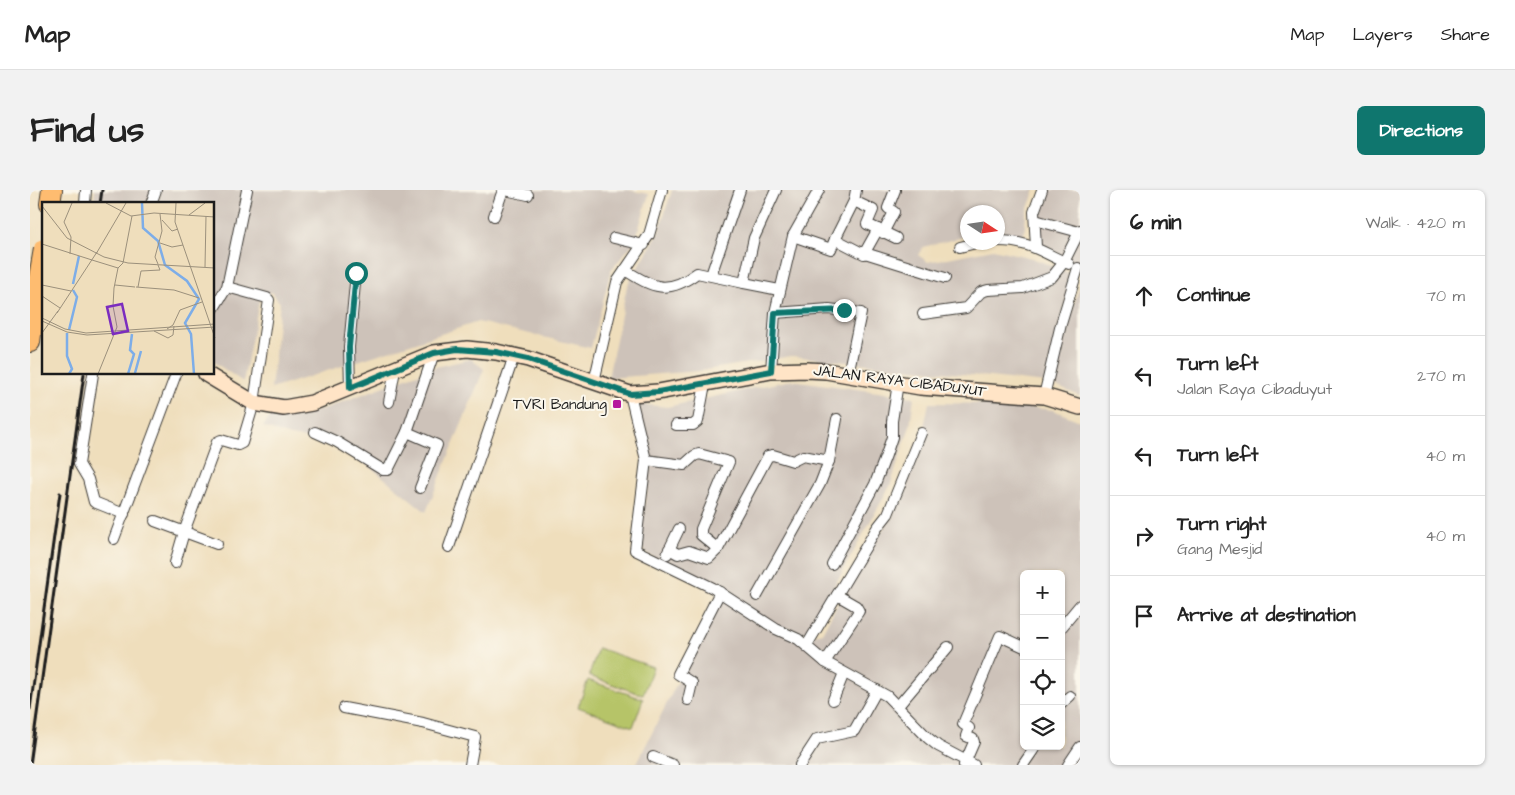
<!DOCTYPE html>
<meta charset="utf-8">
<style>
:root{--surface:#fff;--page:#f2f2f2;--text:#222;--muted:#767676;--line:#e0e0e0;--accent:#0f766e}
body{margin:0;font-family:"Architects Daughter",sans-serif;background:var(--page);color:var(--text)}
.controls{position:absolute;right:15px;bottom:15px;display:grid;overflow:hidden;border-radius:8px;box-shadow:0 1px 4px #0004}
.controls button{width:45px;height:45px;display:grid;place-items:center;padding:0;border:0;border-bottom:1px solid var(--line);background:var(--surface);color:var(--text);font:25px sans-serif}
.compass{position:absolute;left:930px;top:15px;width:45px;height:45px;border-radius:50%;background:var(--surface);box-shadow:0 1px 4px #0004;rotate:102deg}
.stop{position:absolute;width:15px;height:15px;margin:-11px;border:4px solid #0f766e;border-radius:50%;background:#fff}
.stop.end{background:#0f766e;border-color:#fff;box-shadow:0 1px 5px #0008}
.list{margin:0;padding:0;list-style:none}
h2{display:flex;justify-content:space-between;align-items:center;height:65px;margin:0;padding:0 20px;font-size:21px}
h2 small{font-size:16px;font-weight:400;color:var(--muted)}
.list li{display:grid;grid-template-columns:32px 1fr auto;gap:15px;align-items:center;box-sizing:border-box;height:80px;padding:0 20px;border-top:1px solid var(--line)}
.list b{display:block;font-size:19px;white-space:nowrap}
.list p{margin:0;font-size:16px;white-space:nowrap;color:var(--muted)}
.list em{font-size:16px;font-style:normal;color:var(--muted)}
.icon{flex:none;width:28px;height:28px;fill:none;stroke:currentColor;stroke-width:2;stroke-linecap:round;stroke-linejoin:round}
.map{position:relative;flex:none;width:1050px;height:575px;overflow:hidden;border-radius:8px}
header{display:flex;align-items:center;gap:30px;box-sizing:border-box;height:70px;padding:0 25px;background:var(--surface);border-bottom:1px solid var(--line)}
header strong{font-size:24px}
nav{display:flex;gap:28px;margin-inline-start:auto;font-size:18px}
.intro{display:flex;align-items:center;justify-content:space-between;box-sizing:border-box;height:120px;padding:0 30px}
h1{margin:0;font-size:35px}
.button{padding:12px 22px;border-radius:8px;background:var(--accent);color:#fff;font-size:18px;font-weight:700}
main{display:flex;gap:30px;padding:0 30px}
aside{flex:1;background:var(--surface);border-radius:8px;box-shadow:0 1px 4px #0004}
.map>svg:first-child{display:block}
.industrial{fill:#cdc2b9;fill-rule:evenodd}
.green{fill:#b6c467;stroke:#697042}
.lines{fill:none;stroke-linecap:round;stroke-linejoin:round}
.minor-casing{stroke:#3c3934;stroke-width:12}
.secondary-casing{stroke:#3c3934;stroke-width:18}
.motorway-casing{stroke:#3c3934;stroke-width:22}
.minor{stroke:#fff;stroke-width:10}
.secondary{stroke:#ffe4c6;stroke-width:15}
.motorway{stroke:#febc70;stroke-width:20}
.rail{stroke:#1c1c1c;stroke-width:3}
.motorway-bridge-casing{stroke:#3c3934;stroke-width:22;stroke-linecap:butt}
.motorway-bridge{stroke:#febc70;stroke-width:20}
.route{stroke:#0f766e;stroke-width:6}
.poi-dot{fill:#b5179e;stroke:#fbf7ec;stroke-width:2}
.labels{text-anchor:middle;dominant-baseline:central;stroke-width:4;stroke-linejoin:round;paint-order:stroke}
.street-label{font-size:15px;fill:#1c1c1c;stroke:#fbf7ec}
.poi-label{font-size:15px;fill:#1c1c1c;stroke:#fbf7ec;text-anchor:end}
.inset-river{fill:none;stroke:#7dade8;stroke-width:2.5}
.inset-road{fill:none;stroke:#9b907c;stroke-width:1}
.view{fill:#7b2cbf;fill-opacity:0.15;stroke:#7b2cbf;stroke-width:2.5}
.inset-edge{fill:none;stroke:#1c1c1c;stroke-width:2.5}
</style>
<header>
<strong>Map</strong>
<nav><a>Map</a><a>Layers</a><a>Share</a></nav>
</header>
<div class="intro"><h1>Find us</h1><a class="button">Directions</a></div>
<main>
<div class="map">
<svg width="1050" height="575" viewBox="0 0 1050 575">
<rect width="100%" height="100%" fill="#fbf7ec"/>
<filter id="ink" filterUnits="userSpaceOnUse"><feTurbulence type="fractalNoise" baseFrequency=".02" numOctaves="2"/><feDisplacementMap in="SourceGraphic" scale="10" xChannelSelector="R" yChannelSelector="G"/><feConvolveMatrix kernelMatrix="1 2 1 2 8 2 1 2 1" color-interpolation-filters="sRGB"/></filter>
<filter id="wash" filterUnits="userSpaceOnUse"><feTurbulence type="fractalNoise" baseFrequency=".0096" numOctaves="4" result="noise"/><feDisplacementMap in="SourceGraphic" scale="20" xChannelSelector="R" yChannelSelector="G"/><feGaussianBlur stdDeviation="1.12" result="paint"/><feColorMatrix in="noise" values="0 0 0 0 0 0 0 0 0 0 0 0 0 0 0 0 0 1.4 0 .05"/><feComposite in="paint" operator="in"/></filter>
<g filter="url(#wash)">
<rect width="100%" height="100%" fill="#efdebc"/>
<g class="industrial">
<polygon points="65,0 599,0 619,4 605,51 581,80 561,158 448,132 241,199 250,113 242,102 230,107 213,192 184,172 184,14 64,14"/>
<polygon points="642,0 1005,0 996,23 994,46 968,42 968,22 938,22 937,46 893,57 888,65 898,72 963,59 1002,68 1042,84 1016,193 762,166 669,181 578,188 597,96 628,44"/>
<polygon points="1020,0 1050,0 1050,76 1010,56 1009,27"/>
<polygon points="1050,94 1050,206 1021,194"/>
<polygon points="441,169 454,179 396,322 312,254 260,246 233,237 240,227 288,221 406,177"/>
<path d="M761,190L884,207L880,236L860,296L780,440L783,445L792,443L836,361L861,329L894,237L899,213L967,214L1023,220L1050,231V575H606L691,405L616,363L608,353L619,289L608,214L637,217ZM994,384H1031V556H994Z"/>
</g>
<g class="green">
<polygon points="568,458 623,477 613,505 559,486"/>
<polygon points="558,490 613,509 603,537 548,517"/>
</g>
</g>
<g filter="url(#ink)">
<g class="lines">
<defs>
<g id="minor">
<polyline points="475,0 498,5"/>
<polyline points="789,0 763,46 745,123 799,119 831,123 818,184"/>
<polyline points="824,11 843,20 837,34 866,48"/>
<polyline points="55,14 56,0"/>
<polyline points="121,14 126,0"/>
<polyline points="464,26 473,0"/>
<polyline points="1005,30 1049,42"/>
<polyline points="853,43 864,22 858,18 865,0"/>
<polyline points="763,46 801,59 805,49 834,64 848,39"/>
<polyline points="584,48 614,55"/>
<polyline points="805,49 824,11 826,0"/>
<path d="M968,51C1000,51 1011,62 1039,74"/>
<polyline points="930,57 950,52"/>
<polyline points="1006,57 1004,22 1012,0"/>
<polyline points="835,63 915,88"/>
<path d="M595,80C623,98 638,105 667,83L714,93L724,48L746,0"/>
<polyline points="681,85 710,0"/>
<polyline points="714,93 749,100"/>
<polyline points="184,118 197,97 217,0"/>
<polyline points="893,124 936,118 951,102 958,100 993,98 1022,87 1034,72 1050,40"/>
<polyline points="741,181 745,123"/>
<polyline points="63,184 49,274 58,289 64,312 94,324"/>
<polyline points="564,192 587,92 619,45 632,0"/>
<polyline points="320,198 319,157 326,83"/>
<polyline points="600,204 616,270 605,360 683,398 746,439 768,449 795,472 857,506 898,548 908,556 944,575"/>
<polyline points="1014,206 1031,134 1048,78"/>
<polyline points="359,212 365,180"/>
<polyline points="646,235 663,235 668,231 675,194"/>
<polyline points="285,242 307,252 353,280 358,280 377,242 404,163"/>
<polyline points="377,242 407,255 390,298"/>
<polyline points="616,270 654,275 664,266 669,264 699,272 671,339 671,345 688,359"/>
<polyline points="125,331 187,354"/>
<polyline points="84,349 146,184"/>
<polyline points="419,357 484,166"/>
<polyline points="639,359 648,364 659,361 679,368 688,359 738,266 743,265 763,271 773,266 799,271"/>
<polyline points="637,364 649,339"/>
<polyline points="145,373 154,342 187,252 191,250 208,255 212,253 224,213 239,110 237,108 197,97"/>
<polyline points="802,374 845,294 856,265 862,247 862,231 868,193"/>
<polyline points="727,406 790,294 799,271 807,229"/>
<polyline points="1031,438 1050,415"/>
<polyline points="777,455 847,338 858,324 891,243"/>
<polyline points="795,472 829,421 826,416 807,405"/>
<polyline points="658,510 662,493 648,484 690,402"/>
<polyline points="803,510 814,483"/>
<polyline points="1031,514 1040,506"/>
<polyline points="868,516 918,457"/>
<polyline points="314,518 393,533 445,547 440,575"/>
<polyline points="623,567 643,575"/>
<polyline points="770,575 787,549 824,541 847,500"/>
<polyline points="934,575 944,552 943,549 936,546 939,538 933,534 970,446 994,457"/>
<polyline points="993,575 1006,556"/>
<polyline points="1038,575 1050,557"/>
</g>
<polyline id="secondary" points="176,184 224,213 254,218 282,213 404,163 437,159 466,162 498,169 600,204 628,202 741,181 777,180 796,181 890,197 1014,206 1050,217"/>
<g id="motorway">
<polyline points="20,14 22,0"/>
<polyline points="0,152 6,105"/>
</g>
</defs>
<use href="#minor" class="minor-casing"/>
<use href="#secondary" class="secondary-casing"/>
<use href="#motorway" class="motorway-casing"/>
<use href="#minor" class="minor"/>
<use href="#secondary" class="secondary"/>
<use href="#motorway" class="motorway"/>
<g class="rail">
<polyline points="70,14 72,0"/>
<polyline points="0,519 30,303"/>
<polyline points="0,575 54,184"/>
</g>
<defs>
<polyline id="motorway-bridge" points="6,105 14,59"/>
</defs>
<use href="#motorway-bridge" class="motorway-bridge-casing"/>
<use href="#motorway-bridge" class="motorway-bridge"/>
</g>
</g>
<g class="lines" filter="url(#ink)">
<polyline class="route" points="326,83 319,157 320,198 404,163 427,159 466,162 498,169 600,204 628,202 741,181 745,123 814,120"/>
</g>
<rect class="poi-dot" x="582" y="209" width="10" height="10" rx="2.5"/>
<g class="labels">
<g class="street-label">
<text transform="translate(870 191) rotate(7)">JALAN RAYA CIBADUYUT</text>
</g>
<g class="poi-label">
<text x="577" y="214">TVRI Bandung</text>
</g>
</g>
<g transform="translate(12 12)">
<rect width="172" height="172" fill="#efdebc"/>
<path class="inset-river" d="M100,1L101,26L116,39L123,63L145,79L157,97L143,121L149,132L152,172M31,82L37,54M27,128L35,95L31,88M25,131V154L30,167L27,172M93,171L99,149M86,172L92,152L88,148L90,132"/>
<path class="inset-road" d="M64,1L89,14L112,11L173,15M134,1L133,20L173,136M0,4L25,36L62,55L86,61L173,66M147,13L163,1M120,18L130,29L136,27M118,41L130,45L141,43M0,42L50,58M28,52L29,35L22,20L30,1M54,52L84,1M50,58L76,66M116,62L113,55L120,29L118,12M163,65L164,14M0,83L29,89M73,83L93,85M94,85L132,88L157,96M96,85L99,69L118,68L116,63M0,94L18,106M15,111L55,50M0,116L23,127L44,131L173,122M0,119L25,130L45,133L173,125M125,127L131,123L138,108L160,100M112,129L126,136L131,133L132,124M0,131L16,109M56,172L75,125L71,104L72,86L76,66L81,61L90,14"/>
<path class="view" d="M80,102L86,129L71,132L65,105Z"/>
<rect width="172" height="172" class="inset-edge"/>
</g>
</svg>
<div class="controls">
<button>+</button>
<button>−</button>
<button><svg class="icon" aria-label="locate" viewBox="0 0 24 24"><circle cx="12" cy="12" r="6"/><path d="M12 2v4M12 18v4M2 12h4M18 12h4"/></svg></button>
<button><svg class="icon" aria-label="layers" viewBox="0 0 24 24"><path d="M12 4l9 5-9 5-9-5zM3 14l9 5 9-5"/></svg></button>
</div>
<svg class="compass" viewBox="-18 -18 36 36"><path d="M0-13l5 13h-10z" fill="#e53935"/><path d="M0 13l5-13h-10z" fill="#767676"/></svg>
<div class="stop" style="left:326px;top:83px"></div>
<div class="stop end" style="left:814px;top:120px"></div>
</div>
<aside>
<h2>6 min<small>Walk · 420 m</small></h2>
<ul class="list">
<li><svg class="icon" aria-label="ahead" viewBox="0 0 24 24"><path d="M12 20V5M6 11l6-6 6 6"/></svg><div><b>Continue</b></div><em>70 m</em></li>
<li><svg class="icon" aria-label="left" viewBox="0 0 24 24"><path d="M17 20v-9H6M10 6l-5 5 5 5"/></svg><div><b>Turn left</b><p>Jalan Raya Cibaduyut</p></div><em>270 m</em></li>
<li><svg class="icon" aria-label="left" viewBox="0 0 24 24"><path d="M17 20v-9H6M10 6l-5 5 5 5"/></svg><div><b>Turn left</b></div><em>40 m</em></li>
<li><svg class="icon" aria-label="right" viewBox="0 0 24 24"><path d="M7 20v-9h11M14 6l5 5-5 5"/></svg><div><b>Turn right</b><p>Gang Mesjid</p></div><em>40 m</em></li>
<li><svg class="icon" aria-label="arrive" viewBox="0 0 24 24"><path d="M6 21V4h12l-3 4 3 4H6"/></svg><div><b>Arrive at destination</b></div></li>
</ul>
</aside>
</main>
